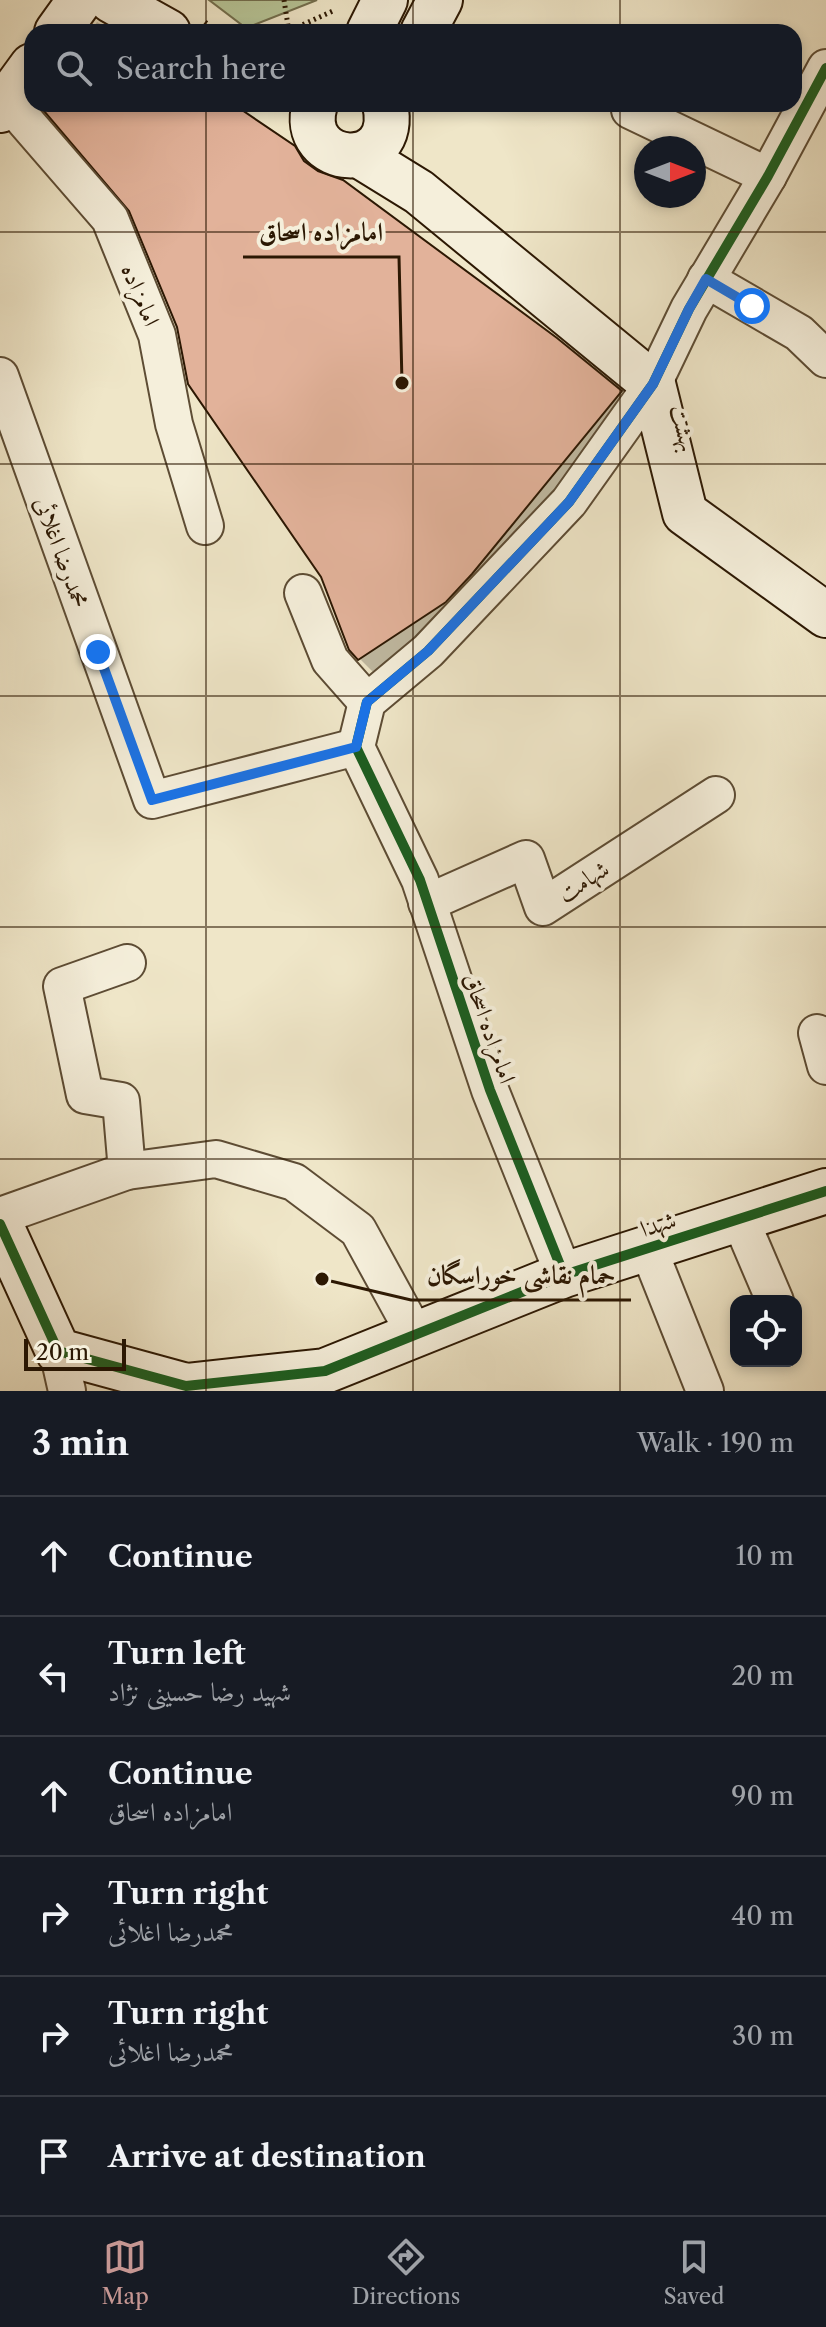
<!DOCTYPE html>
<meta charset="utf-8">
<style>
:root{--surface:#171b24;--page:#242831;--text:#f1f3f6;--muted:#9ea1a6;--line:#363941;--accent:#c59692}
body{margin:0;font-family:"Libre Caslon Text",Amiri,serif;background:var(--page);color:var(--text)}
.controls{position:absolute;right:24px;bottom:24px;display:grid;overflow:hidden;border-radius:16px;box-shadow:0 4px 12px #0003}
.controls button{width:72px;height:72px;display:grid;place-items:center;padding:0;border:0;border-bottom:2px solid var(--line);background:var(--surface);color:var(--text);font:40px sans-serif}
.compass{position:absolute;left:634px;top:136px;width:72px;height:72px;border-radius:50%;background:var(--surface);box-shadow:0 4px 12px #0003;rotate:90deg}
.scale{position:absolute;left:24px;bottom:20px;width:102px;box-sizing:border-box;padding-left:8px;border:4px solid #2c1803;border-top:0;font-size:22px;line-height:28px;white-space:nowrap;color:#2c1803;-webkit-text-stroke:6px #f5efdb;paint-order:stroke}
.stop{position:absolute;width:24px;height:24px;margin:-18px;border:6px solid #1a73e8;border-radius:50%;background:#fff}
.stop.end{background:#1a73e8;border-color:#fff;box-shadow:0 2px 8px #0008}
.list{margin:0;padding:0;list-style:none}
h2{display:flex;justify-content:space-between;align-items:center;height:104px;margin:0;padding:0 32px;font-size:34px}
h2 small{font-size:26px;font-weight:400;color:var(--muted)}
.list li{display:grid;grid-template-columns:52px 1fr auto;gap:24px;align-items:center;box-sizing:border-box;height:120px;padding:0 32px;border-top:2px solid var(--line)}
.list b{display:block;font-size:30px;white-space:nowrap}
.list p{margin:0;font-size:26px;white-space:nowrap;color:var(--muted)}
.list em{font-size:26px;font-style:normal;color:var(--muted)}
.icon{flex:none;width:44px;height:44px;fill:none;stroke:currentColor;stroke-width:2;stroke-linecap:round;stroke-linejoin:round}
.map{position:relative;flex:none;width:826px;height:1391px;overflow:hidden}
.search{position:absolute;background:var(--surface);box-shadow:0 4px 12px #0003;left:24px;right:24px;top:24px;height:88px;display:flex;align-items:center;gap:20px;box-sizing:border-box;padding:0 28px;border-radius:24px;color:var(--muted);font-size:30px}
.sheet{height:824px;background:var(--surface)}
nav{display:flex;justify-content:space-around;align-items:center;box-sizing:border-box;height:112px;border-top:2px solid var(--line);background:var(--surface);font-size:22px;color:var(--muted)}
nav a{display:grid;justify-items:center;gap:4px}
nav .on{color:var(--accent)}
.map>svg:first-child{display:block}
.green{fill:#b7c597;stroke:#726e4d;stroke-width:2}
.shadow{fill:#0003}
.building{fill:#e2b29a;stroke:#2c1803;stroke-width:2}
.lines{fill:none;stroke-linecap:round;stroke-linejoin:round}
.street-casing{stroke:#5d4c34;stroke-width:40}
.secondary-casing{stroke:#2c1803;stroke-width:48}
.path{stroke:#2c1803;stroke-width:5;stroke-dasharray:2 4;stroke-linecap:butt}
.street{stroke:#f5efdb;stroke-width:36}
.secondary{stroke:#f5efdb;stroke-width:44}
.cycleway-casing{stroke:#f5efdb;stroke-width:15}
.cycleway{stroke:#1b5e20;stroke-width:10}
.route{stroke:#1a73e8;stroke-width:10}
.grid{fill:none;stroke:#2c1803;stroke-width:2;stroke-opacity:0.55}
.labels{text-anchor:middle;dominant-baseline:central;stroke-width:8;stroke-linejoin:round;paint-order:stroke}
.street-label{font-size:24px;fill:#2c1803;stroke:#f5efdb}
.leader{fill:none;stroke:#2c1803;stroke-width:3}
.callout-dot{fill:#2c1803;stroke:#f5efdb;stroke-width:3}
.callout-label{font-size:26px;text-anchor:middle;font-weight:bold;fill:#2c1803;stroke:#f5efdb;stroke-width:8;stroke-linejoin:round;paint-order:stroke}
</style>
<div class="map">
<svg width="826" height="1391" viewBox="0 0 826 1391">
<rect width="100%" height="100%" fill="#efe6c8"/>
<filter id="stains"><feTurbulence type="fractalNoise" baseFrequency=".0025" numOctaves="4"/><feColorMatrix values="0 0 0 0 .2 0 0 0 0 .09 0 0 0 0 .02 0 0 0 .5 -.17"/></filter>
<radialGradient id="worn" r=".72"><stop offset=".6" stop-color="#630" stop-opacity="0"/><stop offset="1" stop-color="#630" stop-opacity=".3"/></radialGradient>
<polygon class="green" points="209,0 317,0 246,28"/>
<g class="shadow">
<polygon points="97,22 115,32 90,32"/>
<polygon points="41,104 230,104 293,147 320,174 556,339 621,393 646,418 385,684 360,659 322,577 178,327 131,210"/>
</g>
<polygon class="building" points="38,104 233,104 295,146 304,161 318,171 343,180 557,338 622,391 472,574 446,602 358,660 349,650 321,577 188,384 177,327 129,211"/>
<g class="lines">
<defs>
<g id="street">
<polyline points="7,100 110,219 157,335 174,424 205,526"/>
<polyline points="630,110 768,176"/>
<polyline points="706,279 799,333 826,359"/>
<polyline points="0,376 152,800 356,747"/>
<polyline points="303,593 330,660 367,702"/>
<polyline points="427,903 526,859 543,907 716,795"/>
<polyline points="127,963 62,986 85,1095 121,1101 127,1171"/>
<polyline points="817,1033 826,1066"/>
<polyline points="0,1216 127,1171 216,1159 294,1182 358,1230 415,1334"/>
<polyline points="740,1219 775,1301"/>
<polyline points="648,1248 705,1391"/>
<polyline points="564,1275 490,1090 420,880 356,747 367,702 428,651 569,502 653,384 689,309 768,176 826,68"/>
<polyline points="58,1351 67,1391"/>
</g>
<g id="secondary">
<polyline points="111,0 168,32"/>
<polyline points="57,32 80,0"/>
<polyline points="369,32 385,0"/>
<polyline points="423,32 440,0"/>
<path d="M315,104C296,169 401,176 385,104"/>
<polyline points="0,110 32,66"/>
<polyline points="359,155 419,192 653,384 685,513 826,615"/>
<polyline points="0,1224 58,1351 186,1386 325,1371 564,1275 826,1191"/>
</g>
</defs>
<use href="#street" class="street-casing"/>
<use href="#secondary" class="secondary-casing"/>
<g class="path">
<polyline points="284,0 289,32"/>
<polyline points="205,22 213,29 289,31 335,10"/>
</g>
<use href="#street" class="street"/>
<use href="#secondary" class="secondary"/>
<defs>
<g id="cycleway">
<polyline points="0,1224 58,1351 186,1386 325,1371 564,1275 826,1191"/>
<polyline points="564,1275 490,1090 420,880 356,747 367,702 428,651 569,502 653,384 689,309 768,176 826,68"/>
</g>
</defs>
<use href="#cycleway" class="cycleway-casing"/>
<use href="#cycleway" class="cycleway"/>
</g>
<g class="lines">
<polyline class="route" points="98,652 152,800 356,747 367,702 428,651 569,502 653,384 689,309 706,279 752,306"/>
</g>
<path class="grid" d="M206,0V32M413,0V32M620,0V32M206,104V1391M413,104V1391M620,104V1391M0,232H826M0,464H826M0,696H826M0,927H826M0,1159H826"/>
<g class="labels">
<g class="street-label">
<text transform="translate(141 295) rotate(68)">امامزاده</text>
<text transform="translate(684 428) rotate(76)">بهشت</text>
<text transform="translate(62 552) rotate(70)">محمدرضا اغلائی</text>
<text transform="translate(583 881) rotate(-33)">شهامت</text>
<text transform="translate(490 1028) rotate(71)">امامزاده اسحاق</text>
<text transform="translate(658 1224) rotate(-18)">شهدا</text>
</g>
</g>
<path class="leader" d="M402 383L399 257H243M322 1279L411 1300H631"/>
<g class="callout-dot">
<circle cx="402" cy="383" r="8"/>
<circle cx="322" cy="1279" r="8"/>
</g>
<g class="callout-label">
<text x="321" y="241">امامزاده اسحاق</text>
<text x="521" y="1284">حمام نقاشی خوراسگان</text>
</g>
<rect width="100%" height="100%" filter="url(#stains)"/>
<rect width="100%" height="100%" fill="url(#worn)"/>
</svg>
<div class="controls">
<button><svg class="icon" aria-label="locate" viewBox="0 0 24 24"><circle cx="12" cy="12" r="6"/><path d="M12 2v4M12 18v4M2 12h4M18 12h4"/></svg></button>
</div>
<svg class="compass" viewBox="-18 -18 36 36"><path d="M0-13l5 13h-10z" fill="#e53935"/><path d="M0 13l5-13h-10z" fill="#9ea1a6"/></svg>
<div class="scale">20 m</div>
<div class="stop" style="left:752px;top:306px"></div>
<div class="stop end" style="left:98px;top:652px"></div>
<div class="search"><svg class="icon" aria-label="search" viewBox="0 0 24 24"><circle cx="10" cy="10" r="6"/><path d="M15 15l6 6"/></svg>Search here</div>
</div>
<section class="sheet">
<h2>3 min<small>Walk · 190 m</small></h2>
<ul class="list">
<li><svg class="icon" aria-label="ahead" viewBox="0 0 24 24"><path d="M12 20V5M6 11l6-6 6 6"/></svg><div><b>Continue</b></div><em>10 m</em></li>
<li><svg class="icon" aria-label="left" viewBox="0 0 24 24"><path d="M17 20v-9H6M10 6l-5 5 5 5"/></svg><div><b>Turn left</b><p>شهید رضا حسینی نژاد</p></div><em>20 m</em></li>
<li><svg class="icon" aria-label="ahead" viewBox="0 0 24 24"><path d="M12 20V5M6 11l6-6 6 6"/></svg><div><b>Continue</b><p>امامزاده اسحاق</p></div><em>90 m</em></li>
<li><svg class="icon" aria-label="right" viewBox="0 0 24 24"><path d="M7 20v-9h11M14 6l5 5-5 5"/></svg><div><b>Turn right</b><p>محمدرضا اغلائی</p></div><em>40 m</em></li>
<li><svg class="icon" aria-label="right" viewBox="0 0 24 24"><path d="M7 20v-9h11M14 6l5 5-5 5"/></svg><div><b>Turn right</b><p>محمدرضا اغلائی</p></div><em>30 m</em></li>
<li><svg class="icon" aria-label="arrive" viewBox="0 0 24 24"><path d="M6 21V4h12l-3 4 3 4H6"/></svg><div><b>Arrive at destination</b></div></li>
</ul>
</section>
<nav>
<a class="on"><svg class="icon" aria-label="map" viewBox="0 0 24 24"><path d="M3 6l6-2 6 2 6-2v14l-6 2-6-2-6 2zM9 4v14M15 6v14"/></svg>Map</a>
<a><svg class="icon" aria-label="directions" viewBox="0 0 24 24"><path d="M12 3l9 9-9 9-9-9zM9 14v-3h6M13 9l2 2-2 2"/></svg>Directions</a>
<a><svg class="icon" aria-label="saved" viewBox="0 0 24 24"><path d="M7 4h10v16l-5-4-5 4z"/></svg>Saved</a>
</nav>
